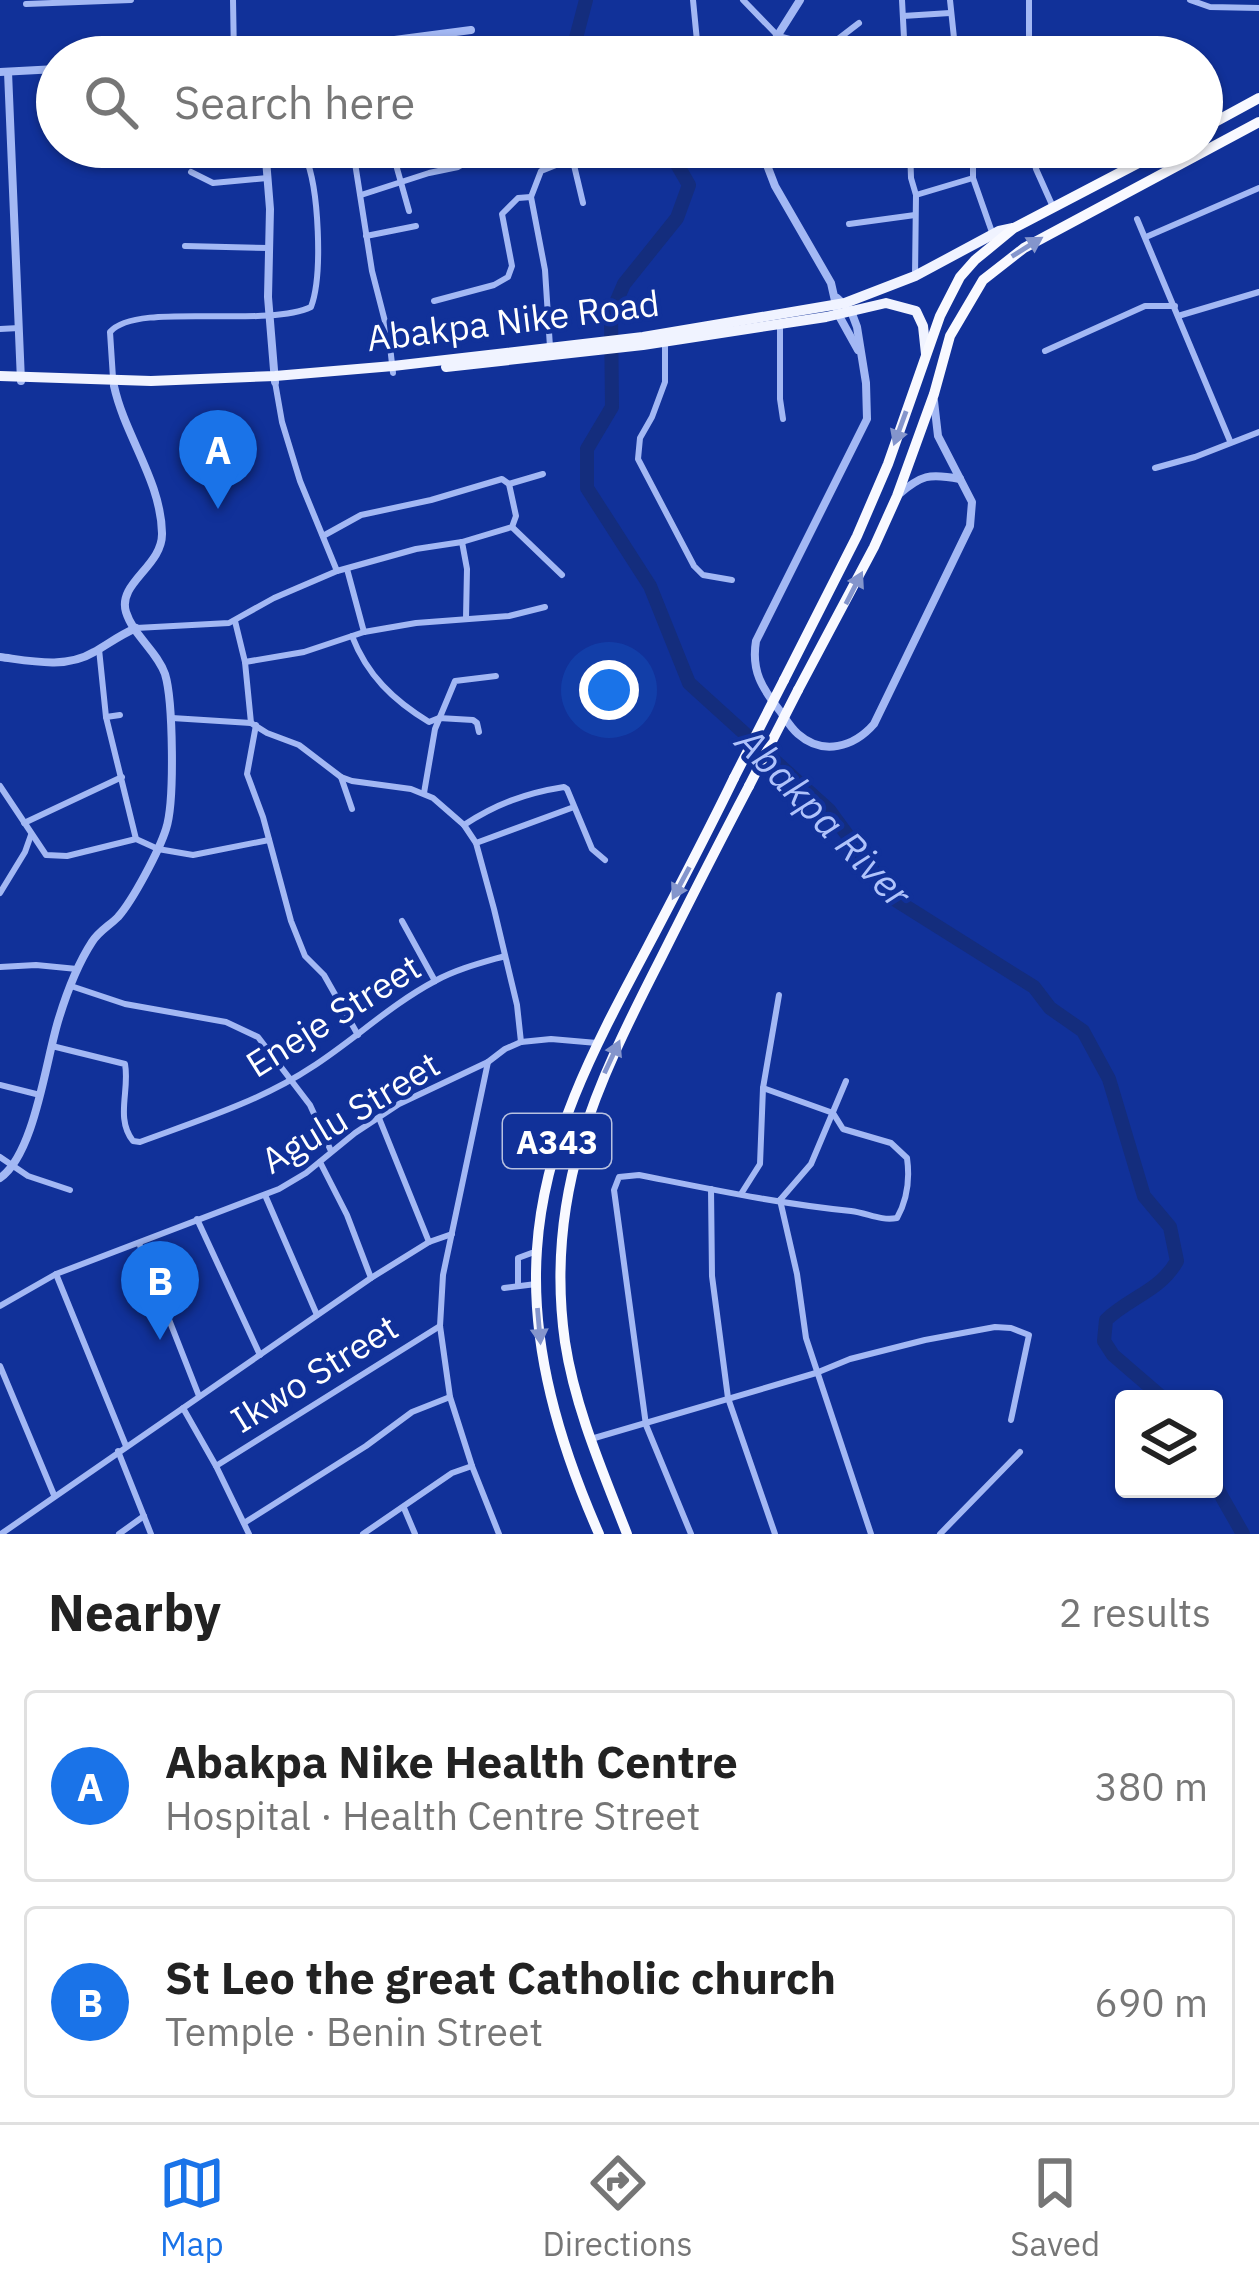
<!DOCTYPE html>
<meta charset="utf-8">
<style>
:root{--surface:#fff;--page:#f2f2f2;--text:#222;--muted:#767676;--line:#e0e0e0;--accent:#1a73e8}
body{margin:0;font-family:"IBM Plex Sans",sans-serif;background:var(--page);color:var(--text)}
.controls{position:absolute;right:36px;bottom:36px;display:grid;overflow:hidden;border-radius:12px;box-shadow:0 3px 9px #0004}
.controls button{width:108px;height:108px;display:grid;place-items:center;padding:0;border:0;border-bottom:3px solid var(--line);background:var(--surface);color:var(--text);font:60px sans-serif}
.you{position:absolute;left:609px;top:690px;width:42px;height:42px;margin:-30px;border:9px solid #fff;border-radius:50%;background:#1a73e8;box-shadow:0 0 0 18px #1a73e833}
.badge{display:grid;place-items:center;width:78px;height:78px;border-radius:50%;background:var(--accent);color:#fff;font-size:39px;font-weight:700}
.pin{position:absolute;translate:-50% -99px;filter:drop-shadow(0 3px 6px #0008)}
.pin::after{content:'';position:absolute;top:63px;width:42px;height:36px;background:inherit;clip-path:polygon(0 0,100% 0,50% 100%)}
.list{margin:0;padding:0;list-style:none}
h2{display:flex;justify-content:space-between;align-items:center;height:156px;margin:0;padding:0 48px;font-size:51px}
h2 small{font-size:39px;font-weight:400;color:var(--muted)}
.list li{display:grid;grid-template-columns:78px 1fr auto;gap:36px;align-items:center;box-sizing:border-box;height:192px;margin:0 24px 24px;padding:0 24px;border:3px solid var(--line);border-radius:12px}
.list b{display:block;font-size:45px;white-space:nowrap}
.list p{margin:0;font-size:39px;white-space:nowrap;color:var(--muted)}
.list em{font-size:39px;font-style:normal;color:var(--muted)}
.icon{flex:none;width:66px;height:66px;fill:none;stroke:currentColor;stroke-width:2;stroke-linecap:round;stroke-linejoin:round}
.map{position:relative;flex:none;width:1259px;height:1534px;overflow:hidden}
.search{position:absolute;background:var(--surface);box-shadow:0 3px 9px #0004;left:36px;right:36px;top:36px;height:132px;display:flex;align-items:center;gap:30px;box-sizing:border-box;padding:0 42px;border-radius:66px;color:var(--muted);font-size:45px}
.sheet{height:588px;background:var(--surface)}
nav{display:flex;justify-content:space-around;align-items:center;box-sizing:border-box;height:168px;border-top:3px solid var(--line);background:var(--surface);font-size:33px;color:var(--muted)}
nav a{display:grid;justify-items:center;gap:6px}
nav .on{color:var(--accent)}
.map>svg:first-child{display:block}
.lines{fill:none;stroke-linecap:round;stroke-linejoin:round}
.river{stroke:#142d7d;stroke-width:14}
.minor{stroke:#a3b8f4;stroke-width:6}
.tertiary{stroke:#a3b8f4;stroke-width:8}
.primary{stroke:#f0f3ff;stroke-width:10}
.trunk{stroke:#f8f9ff;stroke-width:10}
.trunk-bridge{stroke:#f8f9ff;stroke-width:10}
.oneway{fill:#8495cc}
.labels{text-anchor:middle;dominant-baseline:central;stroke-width:9;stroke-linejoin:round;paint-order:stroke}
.shield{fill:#113199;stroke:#b8c1e0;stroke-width:3}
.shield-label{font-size:33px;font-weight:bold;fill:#fff}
.street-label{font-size:36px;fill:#fff;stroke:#113199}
.water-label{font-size:39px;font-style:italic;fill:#b0c3fb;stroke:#113199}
</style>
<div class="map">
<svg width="1259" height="1534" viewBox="0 0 1259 1534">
<rect width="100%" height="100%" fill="#113199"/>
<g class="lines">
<g class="river">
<polyline points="571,57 586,0"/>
<path d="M667,147L689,185L677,218L624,284L611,314L612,407L587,449V488L650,586L689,683L829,810L894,899L1034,987L1050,1008L1083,1031L1109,1079L1144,1196L1170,1227L1177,1261C1160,1291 1130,1297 1106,1320L1104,1341L1113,1355L1164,1399"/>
<polyline points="1214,1483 1243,1534"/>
</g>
<g class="minor">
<polyline points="233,0 234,57"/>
<polyline points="693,0 697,41"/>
<polyline points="743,0 778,36 821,47 829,46 859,23"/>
<polyline points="902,0 905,57"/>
<polyline points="950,0 956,57"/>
<polyline points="1029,0 1029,57"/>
<polyline points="1190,0 1210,7 1259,8"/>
<polyline points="26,4 131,0"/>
<polyline points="903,16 950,13"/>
<polyline points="349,147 355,163 372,271 389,337 393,373"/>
<polyline points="391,147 409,211"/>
<polyline points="910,147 911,178 916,195 915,276"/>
<polyline points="973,147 973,178 993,235"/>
<polyline points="1031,147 1036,169 1053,207"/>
<polyline points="191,172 213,183 267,178"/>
<polyline points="361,195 429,173 458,167 494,147"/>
<polyline points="916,195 973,178"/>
<polyline points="1137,219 1230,441"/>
<polyline points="849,224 915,215"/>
<polyline points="366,236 416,226"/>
<polyline points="1146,237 1259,188"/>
<polyline points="185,246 269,248"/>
<polyline points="434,301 494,285 508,277 512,266 502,214 518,198 531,197"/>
<polyline points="1178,316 1259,292"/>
<polyline points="780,326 780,399 783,419"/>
<polyline points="0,329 19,328"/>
<polyline points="665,343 665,382 652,417 640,438 638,459 694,566 703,575 732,580"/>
<polyline points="550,347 545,270 531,197 541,171 561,163 573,161 583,203"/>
<polyline points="1045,351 1145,306 1175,306"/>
<path d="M113,378L110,332C136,301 264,329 311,307C323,275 319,187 305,156L266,158"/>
<polyline points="275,382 282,422 300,481 337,571"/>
<polyline points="1155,468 1195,457 1259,432"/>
<polyline points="509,484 543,474"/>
<polyline points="512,527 562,575"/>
<polyline points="462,542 467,569 466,618"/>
<polyline points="347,569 364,632"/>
<polyline points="235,621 245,662 251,723"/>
<polyline points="136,628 229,623 274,598 337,571 416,549 462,542 512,527 516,516 509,484 502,479 431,500 361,515 323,536"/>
<path d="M352,636C367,675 393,700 429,722L439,718L473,720L477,723L479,732"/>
<polyline points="99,649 106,717 136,839"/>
<polyline points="245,662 304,652 364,632 416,623 509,616 545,607"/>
<polyline points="106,717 120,715"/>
<polyline points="172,718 251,723 267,733 299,745 341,777 352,781 411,789 433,798 464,825 476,843 494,909 517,1005 521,1042"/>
<polyline points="256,725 247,774 263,817 291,921 305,956 324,975 358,1035"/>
<polyline points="341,777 352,809"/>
<polyline points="0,786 46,855 67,856 136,839 158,849 193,855 269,840"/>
<polyline points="424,793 435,729 455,681 496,676"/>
<polyline points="24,823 122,777"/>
<path d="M464,825C496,804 526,793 564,787L567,789L592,849L605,860"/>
<polyline points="476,843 574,807"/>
<polyline points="0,893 25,852 31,835"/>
<polyline points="402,921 435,981"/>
<polyline points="0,967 36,965 77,969"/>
<polyline points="71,986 125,1004 226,1022 258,1037 310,1105 331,1151"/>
<path d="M52,1046L125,1064C130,1090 115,1118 133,1141L140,1142C197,1121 261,1101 312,1067C354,1040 390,1005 435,981C457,969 481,963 505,956"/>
<polyline points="488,1062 443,1275 440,1326 450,1397 472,1466 499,1534"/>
<polyline points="0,1085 40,1095"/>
<polyline points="379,1118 429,1242"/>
<polyline points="0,1157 28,1176 70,1190"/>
<polyline points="320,1162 347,1215 371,1278"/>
<polyline points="711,1189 712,1276 728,1398 775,1534"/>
<polyline points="741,1194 760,1164 763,1088 779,995"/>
<polyline points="265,1195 317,1315"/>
<polyline points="780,1200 797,1274 806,1338 871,1534"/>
<polyline points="780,1200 811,1164 846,1081"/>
<polyline points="197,1219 260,1355"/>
<polyline points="139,1243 199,1396"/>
<polyline points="56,1274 126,1446"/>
<polyline points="518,1286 518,1258 537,1251"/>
<polyline points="504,1288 536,1284"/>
<polyline points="0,1306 56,1274 279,1189 306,1173 355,1133 399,1104 488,1062 505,1049 521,1042 551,1039 597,1043"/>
<polyline points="0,1366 54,1495"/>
<polyline points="183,1408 216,1466 249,1534"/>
<polyline points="591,1439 816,1373 850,1359 925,1340 995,1327 1011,1328 1029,1335 1011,1420"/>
<polyline points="118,1451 151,1534"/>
<polyline points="216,1466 440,1326"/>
<polyline points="404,1508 415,1534"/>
<polyline points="244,1523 366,1446 412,1412 450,1397"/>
<polyline points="1,1534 371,1278 429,1242 452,1234"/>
<polyline points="119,1534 144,1516"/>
<polyline points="363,1534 452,1473 472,1466"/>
<path d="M691,1534L646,1425L614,1190L619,1177L639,1175C710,1189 780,1204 851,1211C868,1213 880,1221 897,1218C907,1200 910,1179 907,1158L891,1143L843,1129L833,1113L763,1088"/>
<polyline points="940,1534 1020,1452"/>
</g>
<g class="tertiary">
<polyline points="292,57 364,44 471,30"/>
<polyline points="764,57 800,0"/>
<polyline points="0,72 57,69"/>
<polyline points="8,72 21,381"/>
<polyline points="265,147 270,209 268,297 275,382"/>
<polyline points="760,147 775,186 831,283 838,314 858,350"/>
<path d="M837,298L851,311L857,327L866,383L867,419L756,641C751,671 762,688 780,711C785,718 791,728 798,734C823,756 854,747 874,724L970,526L972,502L938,436L934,401"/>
<path d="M898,495C921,475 929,473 960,479"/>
<path d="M0,657C31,661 66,669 94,652C108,644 120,635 136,628"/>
<path d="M0,1178C35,1154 46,1058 59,1018C67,992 77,965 92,942C99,931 109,926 118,917C133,900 159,851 166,829C175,802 173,700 165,674C157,651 133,635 126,612C117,583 163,566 162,533C161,481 125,436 114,386"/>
</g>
<g class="primary">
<polyline points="446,367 643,345 826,317 886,303 916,311 923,326 926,354"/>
<polyline points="0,376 151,381 275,376 393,366 643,337 845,303 915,276 999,231 1013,228"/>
</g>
<g class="trunk">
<polyline points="1202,129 1259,98"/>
<polyline points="784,680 857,536 888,464 940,316 960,277 975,260 1014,228 1169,147"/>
<polyline points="798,690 874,547 897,496 934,394 950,336 983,280 1024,248 1259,122"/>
<path d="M599,1534C560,1445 530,1348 537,1249C544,1140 596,1044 646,950C676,893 706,836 734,778"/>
<path d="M627,1534C603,1472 575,1408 565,1342C544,1194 596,1085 661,958C690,900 719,843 749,786"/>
</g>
<g class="trunk-bridge">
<polyline points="734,778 784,680"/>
<polyline points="749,786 798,690"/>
</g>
</g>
<defs><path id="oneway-solid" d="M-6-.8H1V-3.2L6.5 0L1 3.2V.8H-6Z" transform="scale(3)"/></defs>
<g class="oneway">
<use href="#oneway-solid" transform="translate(1027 247) rotate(-32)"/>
<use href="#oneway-solid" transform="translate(900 428) rotate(110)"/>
<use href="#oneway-solid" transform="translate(854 588) rotate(-63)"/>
<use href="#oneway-solid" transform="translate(681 883) rotate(118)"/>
<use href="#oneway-solid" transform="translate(612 1057) rotate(-65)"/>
<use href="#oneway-solid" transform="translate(539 1326) rotate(85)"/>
</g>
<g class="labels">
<rect class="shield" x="503" y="1114" width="108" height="54" rx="9"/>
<g class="shield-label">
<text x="557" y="1141">A343</text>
</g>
<g class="street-label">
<text transform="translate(513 320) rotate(-7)">Abakpa Nike Road</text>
<text transform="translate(333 1015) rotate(-32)">Eneje Street</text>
<text transform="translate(350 1112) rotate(-31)">Agulu Street</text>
<text transform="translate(314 1373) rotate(-32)">Ikwo Street</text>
</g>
<g class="water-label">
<text transform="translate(824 817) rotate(46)">Abakpa River</text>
</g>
</g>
</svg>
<div class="controls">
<button><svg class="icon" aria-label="layers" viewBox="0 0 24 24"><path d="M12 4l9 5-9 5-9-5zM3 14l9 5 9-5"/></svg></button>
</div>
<div class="you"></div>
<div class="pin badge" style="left:218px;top:509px">A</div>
<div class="pin badge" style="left:160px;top:1340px">B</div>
<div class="search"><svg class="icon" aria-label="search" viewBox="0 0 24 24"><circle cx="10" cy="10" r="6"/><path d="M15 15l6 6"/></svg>Search here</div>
</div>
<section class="sheet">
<h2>Nearby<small>2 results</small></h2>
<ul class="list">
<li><span class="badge">A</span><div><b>Abakpa Nike Health Centre</b><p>Hospital · Health Centre Street</p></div><em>380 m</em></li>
<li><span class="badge">B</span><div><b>St Leo the great Catholic church</b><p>Temple · Benin Street</p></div><em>690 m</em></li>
</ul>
</section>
<nav>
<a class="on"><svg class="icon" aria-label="map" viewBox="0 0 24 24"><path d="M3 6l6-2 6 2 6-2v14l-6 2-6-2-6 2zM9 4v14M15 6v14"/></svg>Map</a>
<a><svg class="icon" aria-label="directions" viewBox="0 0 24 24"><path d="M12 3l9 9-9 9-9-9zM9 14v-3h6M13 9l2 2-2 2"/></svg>Directions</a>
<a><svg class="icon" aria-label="saved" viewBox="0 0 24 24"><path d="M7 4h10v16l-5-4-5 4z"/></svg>Saved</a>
</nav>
